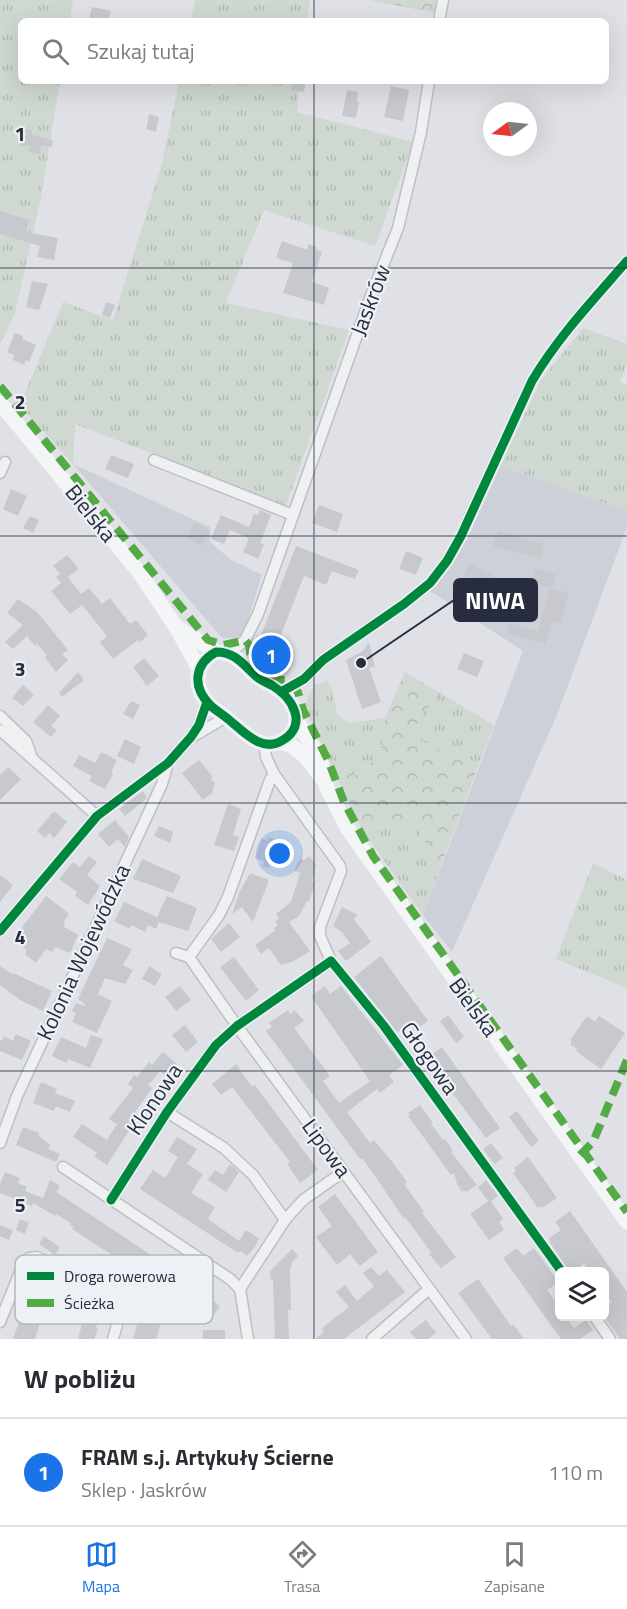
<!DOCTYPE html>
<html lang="pl">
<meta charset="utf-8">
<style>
:root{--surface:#fff;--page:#f2f2f3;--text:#2b2b33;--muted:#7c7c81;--line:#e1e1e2;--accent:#1a73e8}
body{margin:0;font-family:"Titillium Web",sans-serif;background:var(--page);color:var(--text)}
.controls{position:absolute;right:18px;bottom:18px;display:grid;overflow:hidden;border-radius:9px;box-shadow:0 6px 24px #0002}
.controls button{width:54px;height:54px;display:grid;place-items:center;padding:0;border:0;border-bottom:2px solid var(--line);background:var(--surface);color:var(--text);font:30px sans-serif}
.compass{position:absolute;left:483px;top:102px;width:54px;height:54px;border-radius:50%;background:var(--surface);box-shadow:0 6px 24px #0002;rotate:255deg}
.you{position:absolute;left:280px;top:854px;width:21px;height:21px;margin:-15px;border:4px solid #fff;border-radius:50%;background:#1a73e8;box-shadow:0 0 0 9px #1a73e833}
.badge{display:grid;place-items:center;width:39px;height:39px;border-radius:50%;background:var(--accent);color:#fff;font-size:20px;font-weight:700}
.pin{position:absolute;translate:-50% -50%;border:3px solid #fff;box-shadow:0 2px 6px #0006}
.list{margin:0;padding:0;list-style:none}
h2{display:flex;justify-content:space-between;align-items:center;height:78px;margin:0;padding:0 24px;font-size:26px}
h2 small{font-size:20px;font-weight:400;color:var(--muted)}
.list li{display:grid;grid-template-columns:39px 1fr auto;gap:18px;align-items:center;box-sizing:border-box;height:108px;padding:0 24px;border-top:2px solid var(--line)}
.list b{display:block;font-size:22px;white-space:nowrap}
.list p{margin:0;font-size:20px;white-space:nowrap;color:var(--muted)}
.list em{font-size:20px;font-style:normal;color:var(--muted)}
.icon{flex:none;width:33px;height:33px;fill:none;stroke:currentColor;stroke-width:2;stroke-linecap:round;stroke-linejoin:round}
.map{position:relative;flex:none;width:627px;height:1339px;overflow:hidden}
.search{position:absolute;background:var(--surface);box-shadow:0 6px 24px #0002;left:18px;right:18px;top:18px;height:66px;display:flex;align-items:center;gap:15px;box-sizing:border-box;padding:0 21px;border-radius:9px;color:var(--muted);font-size:22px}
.sheet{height:186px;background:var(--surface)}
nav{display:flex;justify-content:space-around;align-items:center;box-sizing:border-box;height:84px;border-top:2px solid var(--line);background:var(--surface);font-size:16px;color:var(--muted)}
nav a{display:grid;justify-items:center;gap:3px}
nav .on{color:var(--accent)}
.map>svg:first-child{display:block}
.built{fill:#ced0d9}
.grass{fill:url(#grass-tufts)}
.forest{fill:url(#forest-crowns)}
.building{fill:#c8c9ce}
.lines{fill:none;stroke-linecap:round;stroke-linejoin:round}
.street-casing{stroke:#bebfc4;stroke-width:13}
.street{stroke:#eff0f2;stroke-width:10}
.secondary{stroke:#f4f5f6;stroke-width:15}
.quiet{stroke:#53ab46;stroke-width:8;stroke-dasharray:15 8;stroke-linecap:butt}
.cycleway-casing{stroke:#edf0f5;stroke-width:13}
.cycleway{stroke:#00873e;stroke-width:9}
.grid{fill:none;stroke:#272d3e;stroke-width:1.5;stroke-opacity:0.55}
.labels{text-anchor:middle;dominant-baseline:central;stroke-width:4.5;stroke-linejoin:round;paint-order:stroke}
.street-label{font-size:22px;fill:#272d3e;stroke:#edf0f5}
.key{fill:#edf0f5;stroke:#b2b6be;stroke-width:1.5}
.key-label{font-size:16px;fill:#272d3e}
.grid-label{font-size:20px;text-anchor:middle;font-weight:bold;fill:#272d3e;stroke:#edf0f5;stroke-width:4.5;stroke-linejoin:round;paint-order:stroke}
.leader{fill:none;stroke:#272d3e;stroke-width:2}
.callout-dot{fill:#272d3e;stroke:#edf0f5;stroke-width:2}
.callout{fill:#272d3e;stroke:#272d3e;stroke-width:2}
.callout-label{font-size:24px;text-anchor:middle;font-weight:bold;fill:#fff}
</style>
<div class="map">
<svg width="627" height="1339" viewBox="0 0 627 1339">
<defs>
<pattern id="grass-tufts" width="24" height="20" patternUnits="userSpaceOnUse" patternTransform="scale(1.5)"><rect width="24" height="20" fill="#cfd8d1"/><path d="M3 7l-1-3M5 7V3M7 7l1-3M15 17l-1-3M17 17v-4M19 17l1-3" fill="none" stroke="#b2bab4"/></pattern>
<pattern id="forest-crowns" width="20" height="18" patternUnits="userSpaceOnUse" patternTransform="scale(1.5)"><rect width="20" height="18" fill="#cfd8d1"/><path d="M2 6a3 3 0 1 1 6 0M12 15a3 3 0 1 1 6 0" fill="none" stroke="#b2bab4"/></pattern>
</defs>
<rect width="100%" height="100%" fill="#e0e1e6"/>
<g class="built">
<polygon points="73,464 210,527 210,542 230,559 262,575 243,635 233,638 222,638"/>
<polygon points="501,465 627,511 627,527 557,715 452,952 423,915 523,651 430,591 466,542"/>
</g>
<g class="grass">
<polygon points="0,0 73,0 70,21 21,21 21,81 60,81 41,197 15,313 0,344"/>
<polygon points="195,0 310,0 307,21 191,21"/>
<polygon points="179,81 300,81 297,112 413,142 375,246 264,210 226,303 349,330 286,505 75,424 73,464 20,405 63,302 113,320 162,164"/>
<polygon points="583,328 627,344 627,363 620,382 627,385 627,511 501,465 541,380"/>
<polygon points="327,680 333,692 337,715 350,723 385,718 385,742 361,777 353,774 345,764 334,772 304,706 314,686"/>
<polygon points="442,694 494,725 477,769 411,736 422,713"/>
<polygon points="392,825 416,827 440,868 423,915 363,831"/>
<polygon points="593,863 627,880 627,988 556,959"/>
</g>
<g class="forest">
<polygon points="369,0 436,0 435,13"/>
<polygon points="405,672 442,694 422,713 411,736 477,769 440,868 416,827 392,825 363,831 334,772 345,764 353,774 361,777 385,742 385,718"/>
</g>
<g class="building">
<polygon points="92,7 111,11 108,21 89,21"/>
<polygon points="293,81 306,81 304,92 291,90"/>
<polygon points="391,86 409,90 403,121 384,117"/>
<polygon points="347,90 358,92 357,101 359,102 356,118 342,116"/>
<polygon points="149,114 159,117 156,132 146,129"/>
<polygon points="19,128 32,130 32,135 53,140 52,147 41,145 40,154 29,152 30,144 17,141"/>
<polygon points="0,211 29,220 26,232 58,238 54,260 37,257 40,246 0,234"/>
<polygon points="282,241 307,250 308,244 317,247 316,250 322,252 312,282 329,288 324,305 283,293 293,263 276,258"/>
<polygon points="32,281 48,284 39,310 26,307"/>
<polygon points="106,302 115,305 110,318 102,315"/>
<polygon points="15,333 23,336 22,339 36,345 29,362 26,360 24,365 13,360 14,355 7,352"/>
<polygon points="111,455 134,464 128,478 105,469"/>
<polygon points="11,489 27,496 18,516 3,509"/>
<polygon points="319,505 343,514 337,532 312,523"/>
<polygon points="260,510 271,515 260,543 264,544 258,559 243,552 249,538 230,530 224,544 211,539 221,515 249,527 254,513 258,515"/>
<polygon points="30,516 39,520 33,533 23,528"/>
<polygon points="195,523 210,531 202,546 186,538"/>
<polygon points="498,531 544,544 540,559 493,546"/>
<polygon points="296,546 359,570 355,579 332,571 326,585 304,576 276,647 285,650 280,660 270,662 262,659 255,651"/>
<polygon points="406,551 423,558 416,575 399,569"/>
<polygon points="67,555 79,569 68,577 81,594 89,588 102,604 110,598 130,624 136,620 148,635 140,642 138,640 113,659 100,642 107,636 82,605 70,614 51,591 61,583 56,577 60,574 53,566"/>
<polygon points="470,563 495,577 518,583 514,601 484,593 485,588 464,575"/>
<polygon points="535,569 556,575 552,588 531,583"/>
<polygon points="550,588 569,593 560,624 552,622 545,644 507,633 510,623 538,631"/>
<polygon points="18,599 37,612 68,650 62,654 68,660 56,672 45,658 47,655 37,644 35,646 27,636 13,649 5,642 23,625 7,613"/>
<polygon points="369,642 375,666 369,668 381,702 362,709 346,660 363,651"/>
<polygon points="464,653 484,661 477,677 457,669"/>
<polygon points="144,658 159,676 147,686 133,667"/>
<polygon points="78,672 84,680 62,697 59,693"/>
<polygon points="23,685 34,695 23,706 12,698"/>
<polygon points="131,701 140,705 133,719 123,714"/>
<polygon points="48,705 60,716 51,726 57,730 51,737 33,722"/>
<polygon points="125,739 141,747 134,764 117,756"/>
<polygon points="101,752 117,760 111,773 113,774 105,789 89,781 92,776 73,766 79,755 95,763"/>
<polygon points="199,760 213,777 211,779 215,783 212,793 203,800 182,773"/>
<polygon points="8,767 21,779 0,800 0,775"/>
<polygon points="143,791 147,798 125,816 119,809"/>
<polygon points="228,804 241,809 233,835 239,837 234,851 214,845"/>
<polygon points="54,811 67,822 54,838 49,833 45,838 37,831"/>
<polygon points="115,820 129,837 125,847 118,839 109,847 98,834"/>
<polygon points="159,826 173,832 170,843 154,836"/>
<polygon points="268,837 277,840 268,868 263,866 264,861 255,858 262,838 267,841"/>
<polygon points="89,856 97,862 87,875 100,886 88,905 75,896 77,892 59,879 73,862 80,867"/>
<polygon points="309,856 316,865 312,882 314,882 313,889 309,901 307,901 299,916 289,922 310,951 292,962 281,965 269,948 261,954 255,945 276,930 274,928 278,925 275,921 279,919 276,914 291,902 298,880 300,873 294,871 297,864 300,859 304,860"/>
<polygon points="142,859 181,876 173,893 133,879"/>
<polygon points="250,873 269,880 253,922 242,907 232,914 239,893"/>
<polygon points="0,875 13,885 0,902"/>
<polygon points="46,896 69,914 63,923 65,925 64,927 78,935 70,953 55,947 52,952 46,949 36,963 25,954 27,950 13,939"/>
<polygon points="167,896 197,908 188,931 159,922 156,929 148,925 145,932 131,925 130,929 114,921 124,902 157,917"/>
<polygon points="342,907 358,915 354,919 371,942 346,961 338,951 350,943 342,932 333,926"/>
<polygon points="229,923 240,937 221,952 211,939"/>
<polygon points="107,938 132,949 123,965 133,970 125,984 105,978 98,994 112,1001 97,1033 72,1022 76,1013 72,1011 76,1003 84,1006 85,1004 78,999"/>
<polygon points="381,956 428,1021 414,1031 409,1024 397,1032 354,977"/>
<polygon points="234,957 259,990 246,1001 220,967"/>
<polygon points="0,966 12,974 13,973 52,991 43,1011 20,1000 0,985"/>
<polygon points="149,966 162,974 155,986 142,979"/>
<polygon points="180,986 191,1000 176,1011 165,997"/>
<polygon points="325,986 330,994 341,986 403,1065 389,1075 394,1082 380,1093 377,1089 347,1112 370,1143 374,1140 393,1163 407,1182 404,1184 424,1212 422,1213 456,1257 441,1268 429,1254 431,1252 405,1217 404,1219 375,1176 362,1158 360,1159 266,1031 272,1027 269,1023 288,1010 290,1014 295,1010 304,1021 294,1028 330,1076 323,1081 339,1103 370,1081 311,996"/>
<polygon points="448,1015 464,1037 456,1043 440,1021"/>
<polygon points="587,1016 595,1022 599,1016 625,1033 601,1069 576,1051 577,1049 571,1045 571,1039"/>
<polygon points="185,1025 198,1042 186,1052 172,1035"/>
<polygon points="16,1034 31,1041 22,1060 0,1051 0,1040 2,1041 4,1036 13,1041"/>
<polygon points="91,1035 103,1039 90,1068 68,1059 67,1063 52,1056 61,1037 86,1048"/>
<polygon points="442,1047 500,1128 486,1138 432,1066 434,1065 428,1057"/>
<polygon points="163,1052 177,1064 167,1077 160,1071 148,1085 152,1088 135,1112 139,1115 107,1165 94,1156 97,1153 73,1137 82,1124 107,1140 117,1124 109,1119 133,1088 128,1084 134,1075 137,1077 149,1062 152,1065"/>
<polygon points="236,1064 252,1087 255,1085 318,1170 300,1183 287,1164 290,1162 232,1087 221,1095 212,1084"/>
<polygon points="41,1082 57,1089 55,1093 75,1101 70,1112 56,1106 54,1111 33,1103"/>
<polygon points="420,1105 433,1123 431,1124 443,1140 445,1139 453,1151 451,1152 477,1185 466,1192 464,1190 462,1192 457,1184 454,1173 451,1175 408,1116 410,1115 408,1113"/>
<polygon points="517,1111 539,1141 531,1147 509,1117"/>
<polygon points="23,1127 39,1133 38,1135 50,1145 48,1149 60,1154 56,1162 16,1145"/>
<polygon points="177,1137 197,1149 187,1164 203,1174 191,1193 215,1207 208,1219 239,1241 246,1230 259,1238 255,1247 247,1256 240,1251 238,1253 140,1189 153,1170 165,1178 178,1157 168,1151"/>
<polygon points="491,1143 503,1158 494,1164 483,1149"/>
<polygon points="528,1157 557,1198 542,1208 541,1206 538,1208 513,1173 516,1170 514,1168"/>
<polygon points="230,1164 239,1172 226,1192 208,1180 215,1170 223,1175"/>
<polygon points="5,1172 20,1178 18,1183 27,1187 25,1191 43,1198 50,1180 60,1186 56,1192 198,1286 220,1307 203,1325 203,1308 199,1312 72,1229 74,1227 70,1225 71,1223 56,1214 55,1216 33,1203 32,1206 0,1193 0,1184"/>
<polygon points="486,1180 498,1196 491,1201 503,1219 499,1222 504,1230 489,1240 470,1214 488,1201 478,1187"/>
<polygon points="335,1194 378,1252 360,1266 350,1254 337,1265 316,1237 332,1226 318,1207"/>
<polygon points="570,1211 627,1292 627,1339 620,1339 604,1317 604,1307 612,1302 604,1292 604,1272 590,1272 584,1263 573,1272 569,1272 551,1244 549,1238 561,1230 555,1222"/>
<polygon points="20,1219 29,1223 25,1234 16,1230"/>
<polygon points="0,1225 13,1230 9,1240 0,1236"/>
<polygon points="44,1236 60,1247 55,1255 39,1244"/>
<polygon points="517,1248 523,1256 534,1248 559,1282 547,1290 560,1308 560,1317 565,1317 574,1328 586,1320 593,1330 580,1339 561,1339 503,1258"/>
<polygon points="292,1249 298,1256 293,1261 290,1268 291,1310 288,1310 289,1339 275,1339 273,1280 271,1280 270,1271"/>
<polygon points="371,1267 379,1276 387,1270 405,1292 344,1339 315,1339 324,1332 322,1329 327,1324 349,1307 336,1292 345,1285 357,1301 374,1286 363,1273"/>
<polygon points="38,1271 56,1277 45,1312 43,1312 35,1339 13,1339"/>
<polygon points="478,1279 511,1326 513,1324 524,1339 492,1339 458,1293"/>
<polygon points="87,1305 102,1310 96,1328 98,1329 94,1339 78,1339"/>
<polygon points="144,1316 162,1321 156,1339 133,1339 138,1321 142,1322"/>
<polygon points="426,1320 436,1333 428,1339 416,1339 410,1332"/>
<rect x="203" y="1330" width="22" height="9"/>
</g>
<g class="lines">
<defs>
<g id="street">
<polyline points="439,21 443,0"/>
<polyline points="154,460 293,515"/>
<polyline points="0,473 5,462"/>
<polyline points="230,654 245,640 258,614 372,293 398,228 421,132 429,81"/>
<path d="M281,692L304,679L323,660L404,604L430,583L447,561L461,536L532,381C558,337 593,300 627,261"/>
<polyline points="0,716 26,741 32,758"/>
<polyline points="0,730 97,816"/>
<polyline points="194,736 226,717"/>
<polyline points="264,743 266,757 274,774 340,866 341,871 320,927 320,936 331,961"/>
<polyline points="0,931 97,816 168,763 191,737 199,725 207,702"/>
<polyline points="176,953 189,957 237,1026 466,1339"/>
<polyline points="189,957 219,915 228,897 270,780 274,774"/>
<polyline points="167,1112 224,1148 253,1175 285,1220"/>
<polyline points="0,1143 17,1096 162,784 168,763"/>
<polyline points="63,1167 230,1279 240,1289 248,1339"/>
<polyline points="111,1200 167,1112 216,1045 237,1026 331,961 384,1026 562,1272"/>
<polyline points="240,1289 285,1220 303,1200 343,1172"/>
<polyline points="594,1316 610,1339"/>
<polyline points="0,1322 24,1262 29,1258 37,1257 118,1298 122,1307 113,1339"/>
<polyline points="372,1339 429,1289"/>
</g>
</defs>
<use href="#street" class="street-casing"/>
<use href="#street" class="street"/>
<g class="secondary">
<polyline points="0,403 139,572 176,627 199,669"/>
<polyline points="178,628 216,652"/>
<path d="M216,652C236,652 243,665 257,677C262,681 268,683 273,686C293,698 308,725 283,740C262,754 243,731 228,719C222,714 215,710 210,705C192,687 194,664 216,652Z"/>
<polyline points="297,721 320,758 327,788 348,829 627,1222"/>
<path d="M281,742C300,747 311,762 321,778"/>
</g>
<g class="quiet">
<polyline points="0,386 208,640 224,645 245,640 249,645 251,658 273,680 287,680 298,692 303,710 328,760 344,802 373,856 627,1212"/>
<polyline points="580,1155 593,1142 627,1060"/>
</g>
<defs>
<g id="cycleway">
<path d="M216,652C236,652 243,665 257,677C262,681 268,683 273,686C293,698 308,725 283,740C262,754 243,731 228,719C222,714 215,710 210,705C192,687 194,664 216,652Z"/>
<path d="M281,692L304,679L323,660L404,604L430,583L447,561L461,536L532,381C558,337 593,300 627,261"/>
<polyline points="0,931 97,816 168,763 191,737 199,725 207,702"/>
<polyline points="111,1200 167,1112 216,1045 237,1026 331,961 384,1026 562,1272"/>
</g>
</defs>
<use href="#cycleway" class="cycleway-casing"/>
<use href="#cycleway" class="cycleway"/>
</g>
<path class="grid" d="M314,0V21M314,81V1339M0,268H627M0,536H627M0,803H627M0,1071H627"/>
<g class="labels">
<g class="street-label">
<text transform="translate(370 300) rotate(-69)">Jaskrów</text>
<text transform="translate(91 513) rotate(51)">Bielska</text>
<text transform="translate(83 952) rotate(-65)">Kolonia Wojewódzka</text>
<text transform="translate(474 1007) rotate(54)">Bielska</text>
<text transform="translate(430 1058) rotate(55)">Głogowa</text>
<text transform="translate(154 1099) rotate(-56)">Klonowa</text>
<text transform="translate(327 1148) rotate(54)">Lipowa</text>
</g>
</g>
<rect x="15" y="1255" width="198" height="69" rx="9" class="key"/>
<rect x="27" y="1272" width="27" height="8" fill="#00873e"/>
<rect x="27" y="1299" width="27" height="8" fill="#53ab46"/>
<g class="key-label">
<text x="64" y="1282">Droga rowerowa</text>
<text x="64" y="1309">Ścieżka</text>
</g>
<g class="grid-label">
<text x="20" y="141">1</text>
<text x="20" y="409">2</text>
<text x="20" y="676">3</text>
<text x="20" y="944">4</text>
<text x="20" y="1212">5</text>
</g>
<path class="leader" d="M361 663L454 600"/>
<circle class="callout-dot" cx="361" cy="663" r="6"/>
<rect class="callout" x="454" y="579" width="83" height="42" rx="6"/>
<g class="callout-label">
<text x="495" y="609">NIWA</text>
</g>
</svg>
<div class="controls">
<button><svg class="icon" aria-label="layers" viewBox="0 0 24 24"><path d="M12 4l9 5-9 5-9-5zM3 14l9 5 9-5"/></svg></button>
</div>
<svg class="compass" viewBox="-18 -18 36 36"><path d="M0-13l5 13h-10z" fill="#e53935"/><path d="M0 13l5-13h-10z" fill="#7c7c81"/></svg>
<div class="you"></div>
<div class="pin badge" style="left:271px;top:655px">1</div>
<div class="search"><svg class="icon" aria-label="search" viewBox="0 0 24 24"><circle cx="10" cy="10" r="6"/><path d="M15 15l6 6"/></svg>Szukaj tutaj</div>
</div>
<section class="sheet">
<h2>W pobliżu<small></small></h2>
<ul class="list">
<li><span class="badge">1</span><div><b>FRAM s.j. Artykuły Ścierne</b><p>Sklep · Jaskrów</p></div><em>110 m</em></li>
</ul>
</section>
<nav>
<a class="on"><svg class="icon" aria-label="map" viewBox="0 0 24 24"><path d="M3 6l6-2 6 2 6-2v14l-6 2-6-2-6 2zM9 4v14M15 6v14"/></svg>Mapa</a>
<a><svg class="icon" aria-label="directions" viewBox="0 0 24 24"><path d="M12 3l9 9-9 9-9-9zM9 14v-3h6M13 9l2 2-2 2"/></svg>Trasa</a>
<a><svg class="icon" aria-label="saved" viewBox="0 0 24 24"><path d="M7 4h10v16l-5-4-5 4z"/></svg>Zapisane</a>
</nav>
